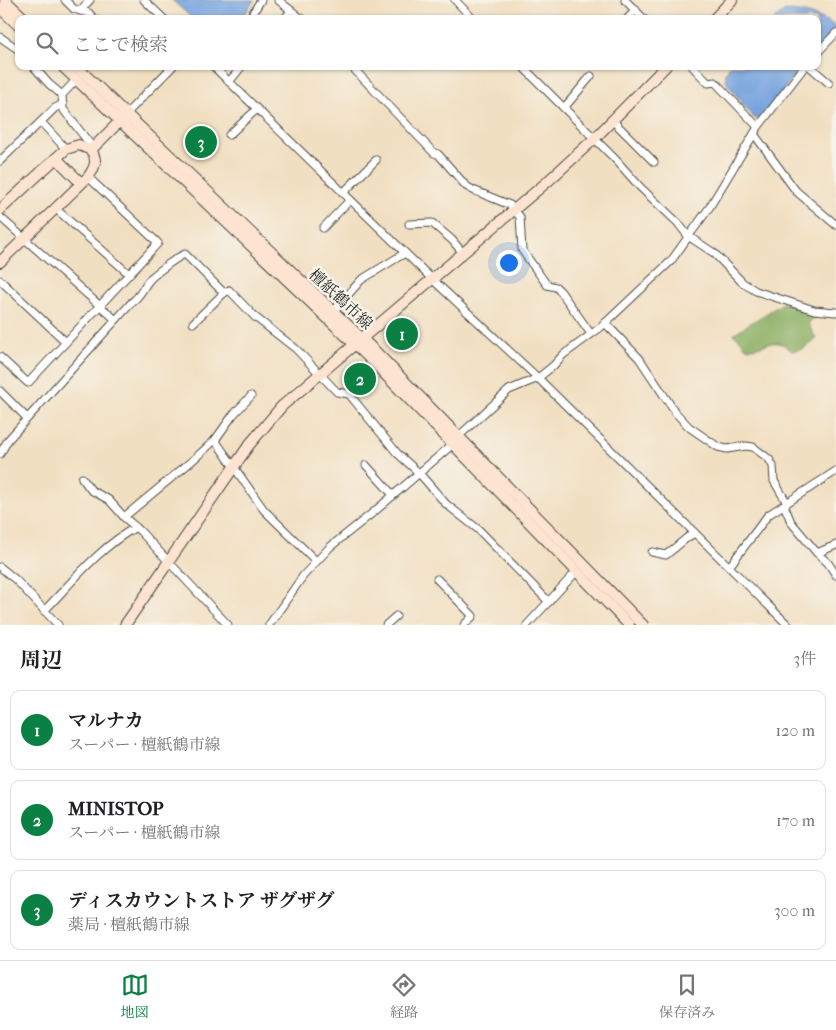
<!DOCTYPE html>
<html lang="ja">
<meta charset="utf-8">
<style>
:root{--surface:#fff;--page:#f6f6f6;--text:#202124;--muted:#757577;--line:#e0e0e0;--accent:#0b8043}
body{margin:0;font-family:"IM FELL French Canon","Noto Serif JP",serif;background:var(--page);color:var(--text)}
.you{position:absolute;left:508px;top:262px;width:18px;height:18px;margin:-12px;border:4px solid #fff;border-radius:50%;background:#1a73e8;box-shadow:0 0 0 8px #1a73e833}
.badge{display:grid;place-items:center;width:32px;height:32px;border-radius:50%;background:var(--accent);color:#fff;font-size:16px;font-weight:700}
.pin{position:absolute;translate:-50% -50%;border:2px solid #fff;box-shadow:0 1px 5px #0006}
.list{margin:0;padding:0;list-style:none}
h2{display:flex;justify-content:space-between;align-items:center;height:65px;margin:0;padding:0 20px;font-size:21px}
h2 small{font-size:16px;font-weight:400;color:var(--muted)}
.list li{display:grid;grid-template-columns:32px 1fr auto;gap:15px;align-items:center;box-sizing:border-box;height:80px;margin:0 10px 10px;padding:0 10px;border:1px solid var(--line);border-radius:10px}
.list b{display:block;font-size:19px;white-space:nowrap}
.list p{margin:0;font-size:16px;white-space:nowrap;color:var(--muted)}
.list em{font-size:16px;font-style:normal;color:var(--muted)}
.icon{flex:none;width:28px;height:28px;fill:none;stroke:currentColor;stroke-width:2;stroke-linecap:round;stroke-linejoin:round}
.map{position:relative;flex:none;width:836px;height:625px;overflow:hidden}
.search{position:absolute;background:var(--surface);box-shadow:0 1px 4px #0004;left:15px;right:15px;top:15px;height:55px;display:flex;align-items:center;gap:12px;box-sizing:border-box;padding:0 18px;border-radius:10px;color:var(--muted);font-size:19px}
.sheet{height:335px;background:var(--surface)}
nav{display:flex;justify-content:space-around;align-items:center;box-sizing:border-box;height:70px;border-top:1px solid var(--line);background:var(--surface);font-size:14px;color:var(--muted)}
nav a{display:grid;justify-items:center;gap:2px}
nav .on{color:var(--accent)}
.map>svg:first-child{display:block}
.forest{fill:#8aae62;stroke:#5a6c46}
.water{fill:#75a3de;stroke:#506784}
.lines{fill:none;stroke-linecap:round;stroke-linejoin:round}
.street-casing{stroke:#494642;stroke-width:9}
.secondary-casing{stroke:#494642;stroke-width:12}
.street{stroke:#fff;stroke-width:7}
.secondary{stroke:#fde4d1;stroke-width:10}
.labels{text-anchor:middle;dominant-baseline:central;stroke-width:5;stroke-linejoin:round;paint-order:stroke}
.street-label{font-size:16px;fill:#2b2b2b;stroke:#f7f3e8}
</style>
<div class="map">
<svg width="836" height="625" viewBox="0 0 836 625">
<rect width="100%" height="100%" fill="#f7f3e8"/>
<filter id="ink" filterUnits="userSpaceOnUse"><feTurbulence type="fractalNoise" baseFrequency=".02" numOctaves="2"/><feDisplacementMap in="SourceGraphic" scale="10" xChannelSelector="R" yChannelSelector="G"/><feConvolveMatrix kernelMatrix="1 2 1 2 8 2 1 2 1" color-interpolation-filters="sRGB"/></filter>
<filter id="wash" filterUnits="userSpaceOnUse"><feTurbulence type="fractalNoise" baseFrequency=".0096" numOctaves="4" result="noise"/><feDisplacementMap in="SourceGraphic" scale="20" xChannelSelector="R" yChannelSelector="G"/><feGaussianBlur stdDeviation="1.12" result="paint"/><feColorMatrix in="noise" values="0 0 0 0 0 0 0 0 0 0 0 0 0 0 0 0 0 1.4 0 .05"/><feComposite in="paint" operator="in"/></filter>
<g filter="url(#wash)">
<rect width="100%" height="100%" fill="#f1dfc1"/>
<path class="forest" d="M783,303L816,313L818,315L808,323L816,339L803,349L792,351C789,349 785,345 782,344C771,339 758,350 746,348L739,338L733,334Z"/>
<g class="water">
<polygon points="172,0 254,0 242,19 193,19"/>
<path d="M785,11C801,11 824,16 836,27L817,49V19H774Z"/>
<polygon points="729,66 802,66 761,118 758,119 754,118 726,82 726,74"/>
</g>
</g>
<g filter="url(#ink)">
<g class="lines">
<defs>
<g id="street">
<polyline points="65,0 74,9 89,13 94,19"/>
<polyline points="144,0 164,19"/>
<polyline points="278,0 302,19"/>
<polyline points="455,0 473,19"/>
<polyline points="625,0 644,19"/>
<polyline points="80,11 90,0"/>
<polyline points="249,19 261,0"/>
<polyline points="284,19 291,11"/>
<polyline points="627,19 636,10"/>
<polyline points="0,37 19,50"/>
<polyline points="817,53 836,33"/>
<polyline points="33,66 49,84 62,95"/>
<polyline points="213,66 432,279 538,378 788,625"/>
<polyline points="351,66 434,153 438,154 466,186 473,190 510,205 520,217 522,250 547,285 556,287 561,292 591,334"/>
<polyline points="522,66 616,160 640,187 678,223 688,236 714,253 743,283 756,291 814,310 836,312"/>
<polyline points="692,66 708,83 715,82 758,127"/>
<polyline points="809,66 829,83"/>
<polyline points="77,79 62,95 63,109 93,148"/>
<polyline points="229,82 242,66"/>
<polyline points="564,108 591,76"/>
<polyline points="126,114 173,66"/>
<polyline points="612,120 654,162"/>
<polyline points="41,122 66,149"/>
<polyline points="754,134 796,191 836,225"/>
<polyline points="229,135 257,109"/>
<polyline points="0,161 55,108 63,104"/>
<polyline points="343,193 376,160"/>
<polyline points="55,208 129,274"/>
<polyline points="0,217 116,320"/>
<polyline points="409,224 432,223 452,240 463,253"/>
<polyline points="323,228 350,200"/>
<polyline points="0,280 66,342"/>
<polyline points="333,312 361,280 405,253"/>
<polyline points="193,323 224,293"/>
<polyline points="605,323 639,358 675,412 689,427 718,447 727,449 746,446 753,447 769,459 773,466 774,481 787,503"/>
<polyline points="0,357 28,383 158,243 88,177"/>
<polyline points="0,391 27,418"/>
<polyline points="459,436 509,390 538,378 553,366 563,355 601,327 671,261 709,208 758,127 805,66"/>
<polyline points="215,440 264,510 316,561"/>
<path d="M0,454L8,440L132,302C142,295 144,284 152,277C159,271 177,257 185,254L224,293L229,290L255,317L296,349L337,392L349,394L397,453L419,473L446,504L479,530L549,602"/>
<polyline points="366,465 393,495"/>
<polyline points="82,478 91,490 109,500 124,517 140,531 228,625"/>
<polyline points="784,505 791,522 817,553 836,545"/>
<polyline points="124,517 193,460 215,440 233,415 251,396"/>
<polyline points="652,552 666,555 688,537 695,533"/>
<polyline points="817,553 828,563 836,575"/>
<polyline points="0,567 16,580 58,625"/>
<polyline points="729,567 768,515 836,471"/>
<polyline points="437,579 473,616 464,625"/>
<path d="M44,611C72,582 100,547 136,527"/>
<polyline points="269,625 303,576 330,547 375,511 453,444"/>
<polyline points="386,625 396,616"/>
<polyline points="527,625 577,571"/>
</g>
<g id="secondary">
<polyline points="5,0 25,19"/>
<polyline points="0,8 19,26"/>
<polyline points="714,19 732,0"/>
<polyline points="62,66 367,356 629,625"/>
<polyline points="76,66 374,350 643,625"/>
<polyline points="56,158 81,183"/>
<polyline points="0,210 66,149 79,145 91,150"/>
<path d="M0,262L88,177C95,168 98,160 91,150L124,117"/>
<polyline points="125,625 249,445 282,406 547,182 594,139 666,66"/>
</g>
</defs>
<use href="#street" class="street-casing"/>
<use href="#secondary" class="secondary-casing"/>
<use href="#street" class="street"/>
<use href="#secondary" class="secondary"/>
</g>
</g>
<g class="labels">
<g class="street-label">
<text transform="translate(341 299) rotate(43)">檀紙鶴市線</text>
</g>
</g>
</svg>
<div class="you"></div>
<div class="pin badge" style="left:402px;top:334px">1</div>
<div class="pin badge" style="left:360px;top:379px">2</div>
<div class="pin badge" style="left:201px;top:142px">3</div>
<div class="search"><svg class="icon" aria-label="search" viewBox="0 0 24 24"><circle cx="10" cy="10" r="6"/><path d="M15 15l6 6"/></svg>ここで検索</div>
</div>
<section class="sheet">
<h2>周辺<small>3件</small></h2>
<ul class="list">
<li><span class="badge">1</span><div><b>マルナカ</b><p>スーパー · 檀紙鶴市線</p></div><em>120 m</em></li>
<li><span class="badge">2</span><div><b>MINISTOP</b><p>スーパー · 檀紙鶴市線</p></div><em>170 m</em></li>
<li><span class="badge">3</span><div><b>ディスカウントストア ザグザグ</b><p>薬局 · 檀紙鶴市線</p></div><em>300 m</em></li>
</ul>
</section>
<nav>
<a class="on"><svg class="icon" aria-label="map" viewBox="0 0 24 24"><path d="M3 6l6-2 6 2 6-2v14l-6 2-6-2-6 2zM9 4v14M15 6v14"/></svg>地図</a>
<a><svg class="icon" aria-label="directions" viewBox="0 0 24 24"><path d="M12 3l9 9-9 9-9-9zM9 14v-3h6M13 9l2 2-2 2"/></svg>経路</a>
<a><svg class="icon" aria-label="saved" viewBox="0 0 24 24"><path d="M7 4h10v16l-5-4-5 4z"/></svg>保存済み</a>
</nav>
